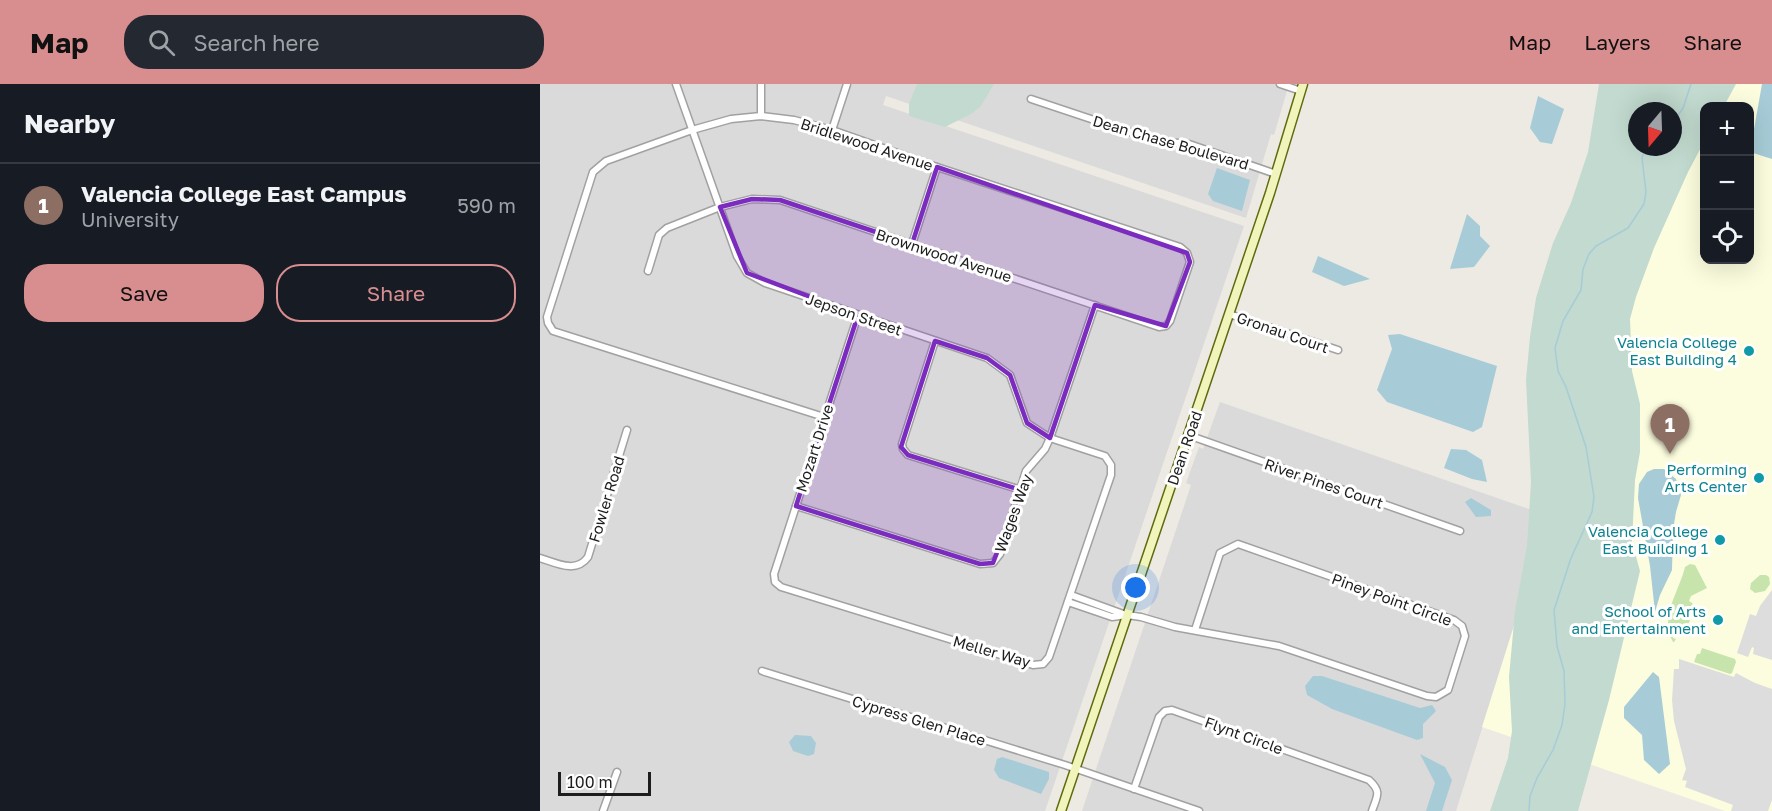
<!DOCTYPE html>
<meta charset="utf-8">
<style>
:root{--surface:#171b24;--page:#242831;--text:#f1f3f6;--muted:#9ea1a6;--line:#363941;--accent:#d88d8f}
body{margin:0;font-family:"Golos Text",sans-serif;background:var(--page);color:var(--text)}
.controls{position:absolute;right:18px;top:18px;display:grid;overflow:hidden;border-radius:12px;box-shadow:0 6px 24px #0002}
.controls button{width:54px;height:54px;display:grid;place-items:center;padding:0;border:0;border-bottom:2px solid var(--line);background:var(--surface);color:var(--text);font:30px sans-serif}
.compass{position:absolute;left:1088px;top:18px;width:54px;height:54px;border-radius:50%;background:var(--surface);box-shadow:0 6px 24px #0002;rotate:199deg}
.scale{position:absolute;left:18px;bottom:15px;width:93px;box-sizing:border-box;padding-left:6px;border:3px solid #1d1d1d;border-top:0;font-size:16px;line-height:21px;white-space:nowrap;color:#1d1d1d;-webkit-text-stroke:4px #fff;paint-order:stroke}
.you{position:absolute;left:596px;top:504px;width:21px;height:21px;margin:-15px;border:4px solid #fff;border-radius:50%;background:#1a73e8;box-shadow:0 0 0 9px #1a73e833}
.badge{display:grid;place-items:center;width:39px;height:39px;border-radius:50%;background:var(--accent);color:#fff;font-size:20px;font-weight:700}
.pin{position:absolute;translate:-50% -50px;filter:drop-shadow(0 2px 3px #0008)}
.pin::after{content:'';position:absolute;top:32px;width:21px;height:18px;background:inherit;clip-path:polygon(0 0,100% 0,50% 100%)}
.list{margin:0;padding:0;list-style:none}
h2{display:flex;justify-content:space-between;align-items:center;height:78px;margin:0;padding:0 24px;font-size:26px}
h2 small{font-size:20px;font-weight:400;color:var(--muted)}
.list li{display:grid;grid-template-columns:39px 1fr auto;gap:18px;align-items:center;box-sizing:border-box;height:84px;padding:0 24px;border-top:2px solid var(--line)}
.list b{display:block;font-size:22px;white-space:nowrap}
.list p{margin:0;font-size:20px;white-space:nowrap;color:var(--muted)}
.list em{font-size:20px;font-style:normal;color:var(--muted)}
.actions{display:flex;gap:12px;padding:18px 24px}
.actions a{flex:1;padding:14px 0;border:2px solid var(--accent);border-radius:24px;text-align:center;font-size:21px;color:var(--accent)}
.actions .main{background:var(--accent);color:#111}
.icon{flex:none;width:33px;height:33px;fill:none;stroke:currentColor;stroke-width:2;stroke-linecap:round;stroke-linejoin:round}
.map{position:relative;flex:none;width:1232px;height:727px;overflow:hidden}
header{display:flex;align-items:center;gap:36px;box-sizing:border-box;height:84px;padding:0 30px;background:var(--accent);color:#111}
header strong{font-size:28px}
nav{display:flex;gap:33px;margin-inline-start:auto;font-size:21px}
.search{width:420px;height:54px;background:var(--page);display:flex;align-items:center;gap:15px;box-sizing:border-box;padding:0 21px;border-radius:24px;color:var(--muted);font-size:22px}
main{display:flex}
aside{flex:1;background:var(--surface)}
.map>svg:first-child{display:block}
.residential{fill:#dbdada}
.education{fill:#fcfcde;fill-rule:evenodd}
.grass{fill:#c8e4ad}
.wetland{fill:#c2dacf;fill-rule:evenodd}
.parking{fill:#ddd}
.water{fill:#a7ccd7}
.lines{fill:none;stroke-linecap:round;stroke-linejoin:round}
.stream{stroke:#a7ccd7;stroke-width:1.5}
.minor-casing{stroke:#a1a1a1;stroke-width:9}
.secondary-casing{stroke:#606a0e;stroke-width:11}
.minor{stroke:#fff;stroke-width:6}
.secondary{stroke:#f1f4bb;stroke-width:8}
.marked{fill:#7b2cbf;fill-opacity:0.2;stroke:#7b2cbf;stroke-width:4.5;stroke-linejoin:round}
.culture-dot{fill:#0f9aa8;stroke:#fff;stroke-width:2}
.labels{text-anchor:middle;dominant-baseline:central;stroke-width:6;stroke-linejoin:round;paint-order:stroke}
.street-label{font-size:15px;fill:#1d1d1d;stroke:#fff}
.culture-label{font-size:15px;fill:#0d838f;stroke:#fff;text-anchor:end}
</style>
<header>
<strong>Map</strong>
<div class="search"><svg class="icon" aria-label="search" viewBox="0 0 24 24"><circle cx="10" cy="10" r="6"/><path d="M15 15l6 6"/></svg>Search here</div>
<nav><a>Map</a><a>Layers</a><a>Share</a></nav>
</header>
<main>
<aside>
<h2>Nearby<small></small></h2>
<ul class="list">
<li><span class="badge" style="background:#8d6e63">1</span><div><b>Valencia College East Campus</b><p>University</p></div><em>590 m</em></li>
</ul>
<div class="actions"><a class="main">Save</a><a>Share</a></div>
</aside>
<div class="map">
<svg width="1232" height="727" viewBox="0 0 1232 727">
<rect width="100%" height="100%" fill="#edeae3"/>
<g class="residential">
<polygon points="0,0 749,0 734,51 731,50 706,134 346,12 343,21 704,142 505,727 0,727"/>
<polygon points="680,318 1009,432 916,727 542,727 651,401 646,399 659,363 663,365"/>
</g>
<path class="education" d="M1145,0H1232V727H1185L942,643L1048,307L1133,63ZM1164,22H1210V176H1164Z"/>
<g class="grass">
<path d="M1150,480L1155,481L1167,504L1151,512L1149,517L1152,519L1156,527L1154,533H1151L1146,547L1147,549L1139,548L1134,539L1130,540V544L1134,547L1133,554L1136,555L1134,558H1133C1119,533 1139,508 1145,483Z"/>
<polygon points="1220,491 1226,491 1229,493 1230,500 1225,507 1215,509 1210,505 1211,499"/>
<polygon points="1162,564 1195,575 1196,578 1192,589 1190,590 1154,578 1157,570 1160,570"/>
</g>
<g class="wetland">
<polygon points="377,0 454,0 441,22 431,30 405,43 369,32 369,20"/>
<path d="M1059,0H1196L1184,22H1164V58L1148,88L1114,164L1096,213L1090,235L1092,287L1100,320V368L1095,396L1092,458L1100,487L1069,616L1038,727H950L968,674L972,647L969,593L975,527L987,462L991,398L986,296L990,253L996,214L1013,159L1031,119L1048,68ZM1097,27H1133V63H1097Z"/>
</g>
<g class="parking">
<polygon points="1232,506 1232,576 1213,570 1214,564 1212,563 1208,573 1197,569 1210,530 1216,532 1220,522"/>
<polygon points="1139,575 1194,593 1196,589 1215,599 1232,605 1232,716 1228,727 1191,727 1193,721 1145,703 1147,697 1142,696 1146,685 1134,637 1132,616 1134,585 1139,585"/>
</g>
<g class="water">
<polygon points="1222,0 1232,0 1232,75 1210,68"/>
<polygon points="998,12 1024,25 1012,60 1000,58 990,44"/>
<polygon points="677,84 710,96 702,127 673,117 668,110"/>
<polygon points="927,130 940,142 940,152 950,162 934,183 910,185"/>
<polygon points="778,172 830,195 804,202 772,188"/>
<polygon points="860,250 957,282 942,343 933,348 847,318 837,306 852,265 848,251"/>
<polygon points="911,365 926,366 942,376 947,398 932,395 904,384"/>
<polygon points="1114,385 1124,385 1136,395 1141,411 1136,428 1133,446 1132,486 1120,511 1115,528 1110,482 1098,414 1099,400 1107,388"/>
<polygon points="931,414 951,426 951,432 936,433 925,418"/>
<polygon points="1113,588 1119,593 1130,680 1119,690 1104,676 1102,651 1084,634 1084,623"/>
<polygon points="773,592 782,592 880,624 892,621 896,627 883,640 883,654 877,656 792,625 767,611 765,602"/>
<polygon points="255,651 271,652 276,659 274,670 268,672 253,667 249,658"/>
<polygon points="880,670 905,683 912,696 902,727 886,727 895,699"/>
<polygon points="462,673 509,688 509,695 501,710 459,694 454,686 457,675"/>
</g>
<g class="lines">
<g class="stream">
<polyline points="1133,39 1143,24 1151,0"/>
<polyline points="989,727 990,712 997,694 1013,666 1022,641 1025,620 1024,587 1017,562 1014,526 1031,474 1052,428 1054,413 1046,363 1026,303 1018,287 1015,264 1023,237 1041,206 1043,185 1049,170 1056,162 1088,144 1104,120 1106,108 1102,74 1106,63"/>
</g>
<defs>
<g id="minor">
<polyline points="136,0 197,172 207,189 225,199 447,274 470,291 487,339 510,354 565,372 571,381 571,391 509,573 503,580 493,581 241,503 235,498 234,490 318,231"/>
<polyline points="740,0 761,7"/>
<polyline points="491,15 617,57 649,60 736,90"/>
<polyline points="221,32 221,0"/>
<polyline points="292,46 307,0"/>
<polyline points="372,160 397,83"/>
<polyline points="108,187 119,151 127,144 180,123 212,115 240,116 619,243 626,242 630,237 650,178 647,169 640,163 397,83 292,46 254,36 221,32 191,35 152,46 66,77 53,88 7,233 8,239 13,247 284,333"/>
<polyline points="689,230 798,266"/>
<polyline points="395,257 362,360 363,365 368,371 481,406"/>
<polyline points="648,351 920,447"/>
<polyline points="256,422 440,480 453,479 460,470 486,387 505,365 510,354 555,221"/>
<path d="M0,474C16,479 36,490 48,473L87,346"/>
<polyline points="531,511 586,531"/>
<polyline points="528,518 572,533 587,531 601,533 635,543 739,562 887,612 896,613 908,606 925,552 922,542 914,536 698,460 680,469 655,546"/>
<polyline points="222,587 525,681 659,727"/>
<path d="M594,705L619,633L625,627L632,626L829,696C842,708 837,712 832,727"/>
<polyline points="63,727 77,688"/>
</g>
<polyline id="secondary" points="521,727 730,109 763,0"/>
</defs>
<use href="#minor" class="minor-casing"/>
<use href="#secondary" class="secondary-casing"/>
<use href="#minor" class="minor"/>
<use href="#secondary" class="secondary"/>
</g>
<path class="marked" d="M397,83L647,169L650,178L626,242L555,221L510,354L487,339L470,291L447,274L395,257L361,363L368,371L481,406L453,479L440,480L256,422L318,231L207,189L180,123L212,115L240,116L372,160Z"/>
<g class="culture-dot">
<circle cx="1209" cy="267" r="6"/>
<circle cx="1219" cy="394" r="6"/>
<circle cx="1180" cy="456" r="6"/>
<circle cx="1178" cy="536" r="6"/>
</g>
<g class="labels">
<g class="street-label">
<text transform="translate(631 58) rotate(16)">Dean Chase Boulevard</text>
<text transform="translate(327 60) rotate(18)">Bridlewood Avenue</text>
<text transform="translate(404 171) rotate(18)">Brownwood Avenue</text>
<text transform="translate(314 230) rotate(19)">Jepson Street</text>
<text transform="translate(743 248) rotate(19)">Gronau Court</text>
<text transform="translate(274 364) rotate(-72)">Mozart Drive</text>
<text transform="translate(644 364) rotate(-71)">Dean Road</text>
<text transform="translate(784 399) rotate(19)">River Pines Court</text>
<text transform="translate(66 415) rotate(-73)">Fowler Road</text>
<text transform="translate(473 429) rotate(-70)">Wages Way</text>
<text transform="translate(852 515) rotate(20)">Piney Point Circle</text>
<text transform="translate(452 567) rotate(16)">Meller Way</text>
<text transform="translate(379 636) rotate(17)">Cypress Glen Place</text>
<text transform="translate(704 651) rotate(20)">Flynt Circle</text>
</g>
<g class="culture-label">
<text x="1197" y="258">Valencia College<tspan x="1197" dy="17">East Building 4</tspan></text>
<text x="1207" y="385">Performing<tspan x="1207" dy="17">Arts Center</tspan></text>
<text x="1168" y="447">Valencia College<tspan x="1168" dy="17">East Building 1</tspan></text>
<text x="1166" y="527">School of Arts<tspan x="1166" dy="17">and Entertainment</tspan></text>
</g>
</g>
</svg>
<div class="controls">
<button>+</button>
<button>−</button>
<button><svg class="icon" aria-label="locate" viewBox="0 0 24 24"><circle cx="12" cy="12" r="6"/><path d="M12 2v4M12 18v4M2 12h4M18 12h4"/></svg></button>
</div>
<svg class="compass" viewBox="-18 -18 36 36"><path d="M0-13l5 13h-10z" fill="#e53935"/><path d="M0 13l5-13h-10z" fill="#9ea1a6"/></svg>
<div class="scale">100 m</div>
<div class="you"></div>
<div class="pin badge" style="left:1130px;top:370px;background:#8d6e63">1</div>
</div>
</main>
